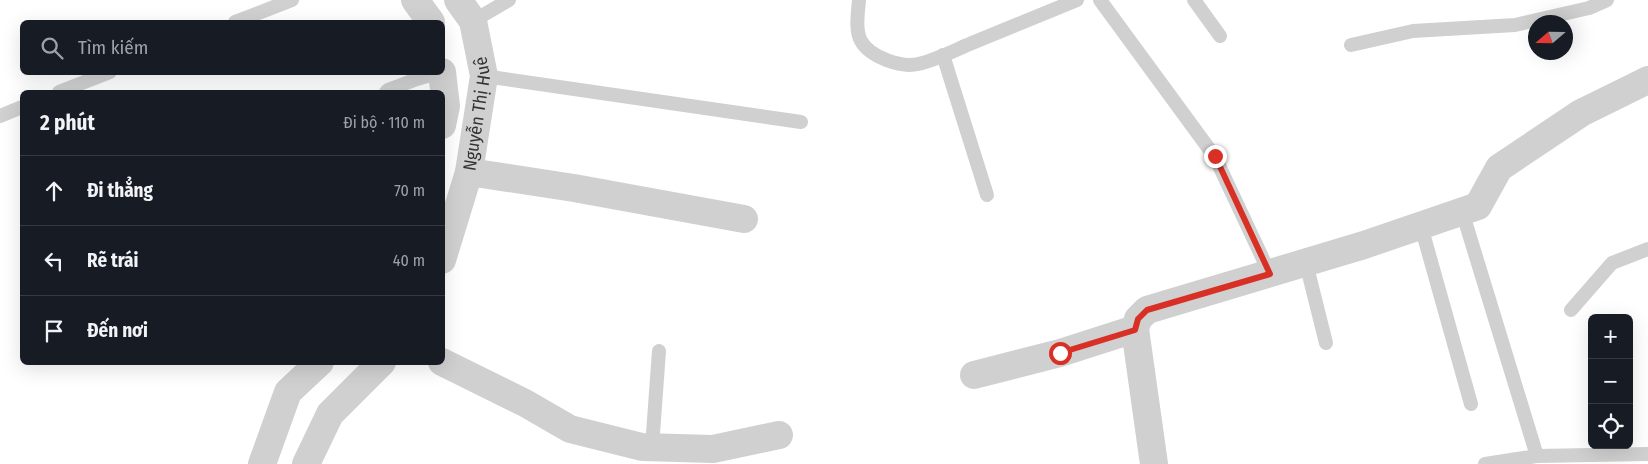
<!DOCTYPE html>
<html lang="vi">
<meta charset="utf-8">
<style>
:root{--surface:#171b24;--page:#20242c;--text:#f1f3f6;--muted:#9ea1a6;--line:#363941}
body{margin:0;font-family:"Fira Sans Condensed",sans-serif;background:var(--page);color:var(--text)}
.controls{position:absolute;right:15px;bottom:15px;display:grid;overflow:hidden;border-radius:8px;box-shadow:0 5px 20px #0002}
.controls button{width:45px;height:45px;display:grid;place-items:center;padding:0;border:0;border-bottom:1px solid var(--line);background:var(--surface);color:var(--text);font:25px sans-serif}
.compass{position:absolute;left:1528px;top:15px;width:45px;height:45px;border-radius:50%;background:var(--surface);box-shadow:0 5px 20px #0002;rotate:250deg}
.stop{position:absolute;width:15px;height:15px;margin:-11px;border:4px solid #d93025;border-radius:50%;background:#fff}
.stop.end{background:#d93025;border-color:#fff;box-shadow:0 1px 5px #0008}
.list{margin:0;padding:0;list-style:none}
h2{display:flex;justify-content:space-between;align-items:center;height:65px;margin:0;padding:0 20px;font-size:21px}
h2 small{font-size:16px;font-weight:400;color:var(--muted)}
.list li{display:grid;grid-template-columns:32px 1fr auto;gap:15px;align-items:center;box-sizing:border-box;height:70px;padding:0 20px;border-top:1px solid var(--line)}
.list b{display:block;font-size:19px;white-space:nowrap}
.list em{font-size:16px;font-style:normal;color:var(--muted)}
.icon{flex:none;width:28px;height:28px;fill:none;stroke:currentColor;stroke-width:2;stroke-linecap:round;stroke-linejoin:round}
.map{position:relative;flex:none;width:1648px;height:464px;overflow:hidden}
.search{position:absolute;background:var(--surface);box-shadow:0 5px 20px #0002;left:20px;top:20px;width:425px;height:55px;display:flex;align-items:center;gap:12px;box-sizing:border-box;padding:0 18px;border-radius:8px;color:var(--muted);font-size:19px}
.panel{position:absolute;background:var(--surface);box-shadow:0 5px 20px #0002;left:20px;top:90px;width:425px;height:275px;border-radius:8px}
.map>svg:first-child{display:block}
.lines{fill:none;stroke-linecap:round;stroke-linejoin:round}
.service{stroke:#d0d0d0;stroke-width:14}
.minor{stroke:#d0d0d0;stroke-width:28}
.tertiary{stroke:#d0d0d0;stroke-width:28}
.route{stroke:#d93025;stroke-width:6}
.labels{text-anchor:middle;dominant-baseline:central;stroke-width:5;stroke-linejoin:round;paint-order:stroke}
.street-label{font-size:18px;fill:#333;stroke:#fff}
</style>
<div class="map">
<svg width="1648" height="464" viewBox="0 0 1648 464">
<rect width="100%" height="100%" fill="#fff"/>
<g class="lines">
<g class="service">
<path d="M859,0C858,13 855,30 861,41C870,57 901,68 918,64C936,60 955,50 972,43C1007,29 1042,14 1077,0"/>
<polyline points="1100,0 1215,157 1270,274"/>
<polyline points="1194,0 1220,36"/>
<polyline points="473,21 509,0"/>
<polyline points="235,22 292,0"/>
<polyline points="1351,45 1413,31 1515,25 1589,8 1607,0"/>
<polyline points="943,55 987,195"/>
<polyline points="484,76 801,122"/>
<polyline points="59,92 110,72"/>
<polyline points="386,92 388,90 417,79 441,72"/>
<polyline points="0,116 22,107"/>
<polyline points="1462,211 1537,456"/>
<polyline points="1421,226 1471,404"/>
<polyline points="1306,263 1326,343"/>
<polyline points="1571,310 1612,263 1648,249"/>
<polyline points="652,447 659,351"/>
<polyline points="1485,464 1537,456 1648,454"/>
</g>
<g class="minor">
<polyline points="469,172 574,188 744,219"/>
<polyline points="442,362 525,403 570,429 642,447 713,449 779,435"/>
<polyline points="974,375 1060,353 1135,329"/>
<polyline points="1154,464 1135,329 1138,319 1147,310 1364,245 1478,206 1499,168 1581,113 1648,80"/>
</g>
<g class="tertiary">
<polyline points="415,0 431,22"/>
<polyline points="442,72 446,106 442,125"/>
<path id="s1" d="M442,260L469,172L484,76L473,21L458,0"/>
<polyline points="262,464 288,392 320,362"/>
<polyline points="306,464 330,414 382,362"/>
</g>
</g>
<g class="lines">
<polyline class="route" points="1060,353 1135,330 1138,319 1147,310 1270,274 1215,156"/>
</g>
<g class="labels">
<g class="street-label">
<text stroke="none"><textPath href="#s1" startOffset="151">Nguyễn Thị Huê</textPath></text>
</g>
</g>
</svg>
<div class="controls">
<button>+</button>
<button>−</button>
<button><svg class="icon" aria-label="locate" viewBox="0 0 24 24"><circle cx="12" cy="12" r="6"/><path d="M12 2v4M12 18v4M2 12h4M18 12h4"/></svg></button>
</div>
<svg class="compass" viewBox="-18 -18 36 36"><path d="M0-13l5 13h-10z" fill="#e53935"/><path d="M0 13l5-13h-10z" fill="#9ea1a6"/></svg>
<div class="stop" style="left:1060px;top:353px"></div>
<div class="stop end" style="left:1215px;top:156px"></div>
<div class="search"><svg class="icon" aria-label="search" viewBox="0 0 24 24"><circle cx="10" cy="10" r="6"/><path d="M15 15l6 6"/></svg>Tìm kiếm</div>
<section class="panel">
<h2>2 phút<small>Đi bộ · 110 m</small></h2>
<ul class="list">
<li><svg class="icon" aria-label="ahead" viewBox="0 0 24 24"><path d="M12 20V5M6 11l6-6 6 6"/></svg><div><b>Đi thẳng</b></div><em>70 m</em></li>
<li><svg class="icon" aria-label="left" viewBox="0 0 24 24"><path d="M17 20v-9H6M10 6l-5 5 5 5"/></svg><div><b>Rẽ trái</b></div><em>40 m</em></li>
<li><svg class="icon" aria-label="arrive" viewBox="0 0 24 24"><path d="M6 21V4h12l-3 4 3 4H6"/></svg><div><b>Đến nơi</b></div></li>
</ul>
</section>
</div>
